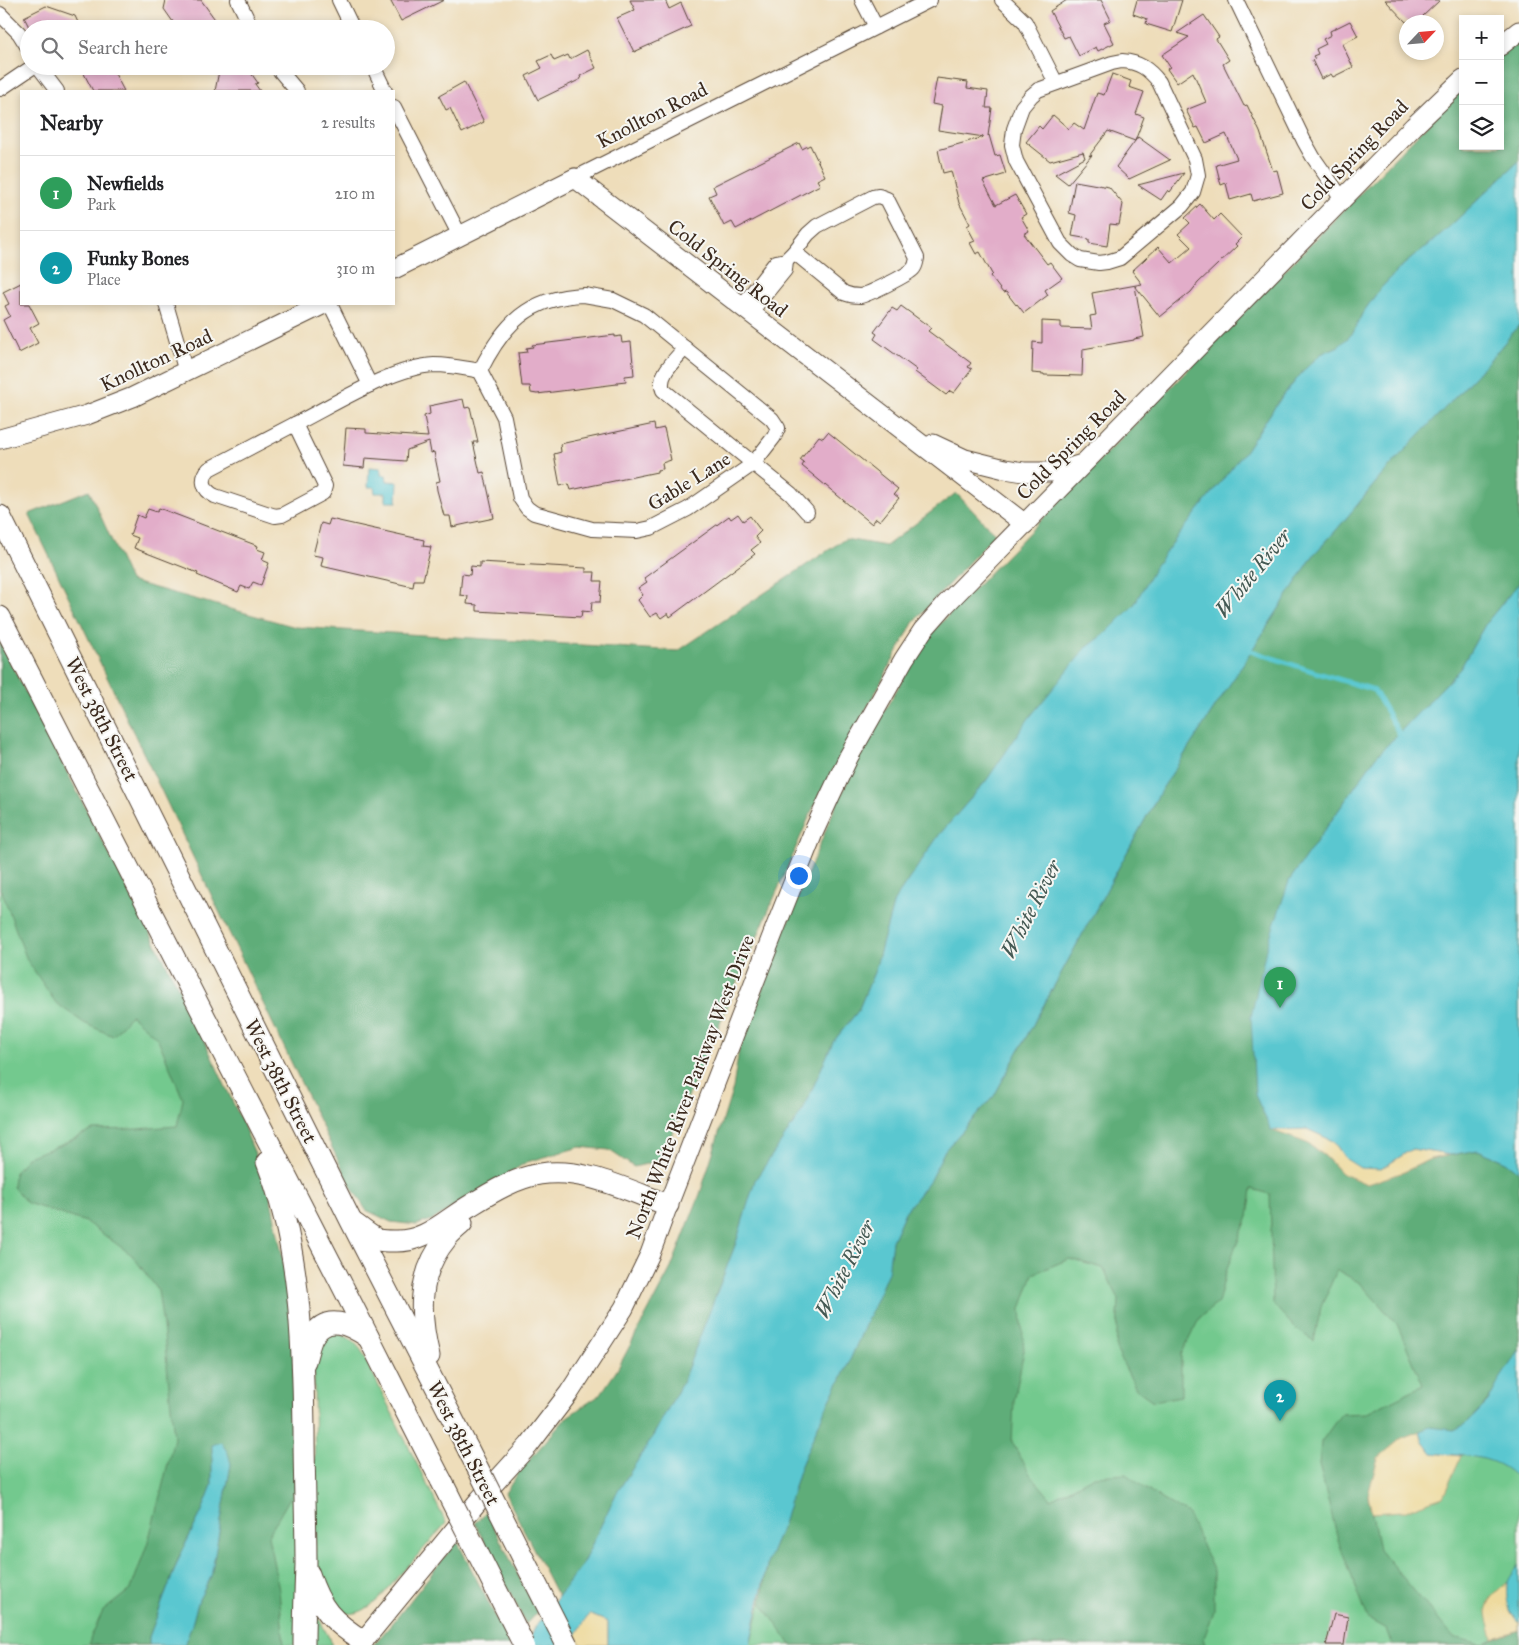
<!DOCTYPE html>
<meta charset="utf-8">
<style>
:root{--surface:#fff;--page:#f6f6f6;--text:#202124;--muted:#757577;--line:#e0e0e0;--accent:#b5179e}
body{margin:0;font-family:"IM FELL Great Primer",serif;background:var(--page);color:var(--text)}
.controls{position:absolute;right:15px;top:15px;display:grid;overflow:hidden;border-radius:0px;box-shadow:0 2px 8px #0003}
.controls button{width:45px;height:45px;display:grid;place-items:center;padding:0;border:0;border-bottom:1px solid var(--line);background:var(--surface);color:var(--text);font:25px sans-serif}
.compass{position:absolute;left:1399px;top:15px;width:45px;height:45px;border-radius:50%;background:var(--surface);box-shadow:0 2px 8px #0003;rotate:64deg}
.you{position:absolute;left:798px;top:875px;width:18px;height:18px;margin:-12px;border:4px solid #fff;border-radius:50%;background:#1a73e8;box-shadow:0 0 0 8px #1a73e833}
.badge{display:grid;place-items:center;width:32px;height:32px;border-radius:50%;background:var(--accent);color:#fff;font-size:16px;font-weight:700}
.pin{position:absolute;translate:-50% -41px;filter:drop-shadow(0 1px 2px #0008)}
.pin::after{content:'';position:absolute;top:26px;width:18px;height:15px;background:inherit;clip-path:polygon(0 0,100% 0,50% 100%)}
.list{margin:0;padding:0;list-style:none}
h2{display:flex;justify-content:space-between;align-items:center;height:65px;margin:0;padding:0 20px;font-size:21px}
h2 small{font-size:16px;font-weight:400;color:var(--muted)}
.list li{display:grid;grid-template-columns:32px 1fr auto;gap:15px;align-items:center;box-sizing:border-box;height:75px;padding:0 20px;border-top:1px solid var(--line)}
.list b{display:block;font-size:19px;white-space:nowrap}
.list p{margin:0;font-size:16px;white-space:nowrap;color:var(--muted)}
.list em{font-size:16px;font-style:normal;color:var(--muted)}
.icon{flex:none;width:28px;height:28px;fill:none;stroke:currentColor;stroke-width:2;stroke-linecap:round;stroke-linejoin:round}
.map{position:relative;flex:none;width:1519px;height:1645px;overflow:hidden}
.search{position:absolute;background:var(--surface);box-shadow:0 2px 8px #0003;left:20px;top:20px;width:375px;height:55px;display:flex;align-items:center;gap:12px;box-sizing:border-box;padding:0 18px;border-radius:28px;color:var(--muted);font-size:19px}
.panel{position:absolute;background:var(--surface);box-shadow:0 2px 8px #0003;left:20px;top:90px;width:375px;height:215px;border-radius:0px}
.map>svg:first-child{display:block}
.green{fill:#73c98e;stroke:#577a56}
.forest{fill:#5ead79;stroke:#4c6c4c}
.sand{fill:#eeda9e;stroke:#94825e}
.water{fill:#5ac7d0;stroke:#4a7877}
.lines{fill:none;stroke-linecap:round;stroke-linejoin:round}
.stream{stroke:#5ac7d0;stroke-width:5}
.building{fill:#e2adc9}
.street-casing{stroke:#564535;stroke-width:16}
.secondary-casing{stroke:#564535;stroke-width:21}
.primary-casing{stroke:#564535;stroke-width:23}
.street{stroke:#fff;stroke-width:14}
.secondary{stroke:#fff;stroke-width:19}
.primary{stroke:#fff;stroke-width:21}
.primary-bridge-casing{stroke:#564535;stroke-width:23;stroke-linecap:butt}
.primary-bridge{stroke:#fff;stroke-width:21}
.labels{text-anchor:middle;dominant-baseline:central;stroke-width:4;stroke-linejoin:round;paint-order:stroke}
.street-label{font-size:20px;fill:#3b2a1e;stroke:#f6f6f2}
.water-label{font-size:21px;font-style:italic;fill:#445953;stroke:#f6f6f2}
</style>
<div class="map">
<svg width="1519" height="1645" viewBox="0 0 1519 1645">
<rect width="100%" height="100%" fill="#f6f6f2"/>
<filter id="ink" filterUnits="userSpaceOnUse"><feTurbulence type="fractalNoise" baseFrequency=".02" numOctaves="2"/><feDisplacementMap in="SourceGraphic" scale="10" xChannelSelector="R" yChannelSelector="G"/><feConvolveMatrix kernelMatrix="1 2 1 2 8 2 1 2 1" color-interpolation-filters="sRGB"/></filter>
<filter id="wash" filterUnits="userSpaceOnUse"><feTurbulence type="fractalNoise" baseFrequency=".0096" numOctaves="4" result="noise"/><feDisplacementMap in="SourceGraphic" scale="20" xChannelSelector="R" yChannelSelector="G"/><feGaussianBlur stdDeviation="1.12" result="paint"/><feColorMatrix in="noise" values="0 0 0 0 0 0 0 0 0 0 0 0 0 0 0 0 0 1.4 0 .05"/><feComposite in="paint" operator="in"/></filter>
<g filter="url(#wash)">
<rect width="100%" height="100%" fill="#eeddba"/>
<g class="green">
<polygon points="1519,325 1519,1645 750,1645 761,1602 994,1096 1160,792 1315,553 1471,382"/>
<polygon points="0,643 190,1010 258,1160 293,1308 298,1645 0,1645"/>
<path d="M333,1334C346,1334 353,1340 361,1350L446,1523C431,1541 415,1558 400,1575C390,1586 382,1598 370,1606C332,1633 320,1580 315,1553L314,1353L318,1342Z"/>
<polygon points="312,1606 333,1645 309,1645"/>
</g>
<g class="forest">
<polygon points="1519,37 1519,161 1447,229 1401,267 1379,290 1362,314 1353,333 1339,346 1321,354 1305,369 1279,401 1246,450 1171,545 1134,605 1105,634 1086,648 986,781 939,835 894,901 875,970 858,1011 833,1042 803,1110 755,1180 736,1243 682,1383 649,1443 616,1494 582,1565 558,1597 505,1493 521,1469 567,1417 600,1395 617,1370 671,1268 700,1194 733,1088 739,1049 793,909 836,805 869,737 928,636 1463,88 1463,146 1500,146 1500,52"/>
<path d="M1519,325V583L1486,623L1460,669L1375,758L1289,881L1271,1129L1307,1143L1325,1156L1341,1173L1404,1172L1430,1159L1478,1150L1506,1162L1519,1172V1350L1517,1354C1504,1373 1478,1427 1453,1430C1447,1431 1437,1428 1430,1427L1368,1495L1379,1549L1453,1637L1481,1644L1519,1630V1645H1392L1386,1629L1368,1619L1339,1543L1319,1465L1321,1442L1341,1414L1367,1413L1423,1385L1397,1324L1360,1283L1337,1270L1321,1307L1314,1341L1296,1329L1273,1304L1270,1194L1252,1189L1248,1217L1227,1268L1218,1303L1200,1317L1181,1355V1396L1153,1401L1136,1389L1116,1349L1119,1299L1103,1268L1069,1259L1033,1274L1021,1309L1024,1351L1014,1401L1012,1442L1030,1474L1051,1499L1094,1476L1126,1474L1153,1494L1188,1514L1214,1572V1611L1204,1638L1206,1645H791L761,1602L768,1561L783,1524L799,1470L823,1414L847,1367L888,1272L892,1241L905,1212L930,1180L945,1150L994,1096L1160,792L1315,553C1343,525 1366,492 1393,463C1435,417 1480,374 1519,325Z"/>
<polygon points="89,490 130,581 296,627 678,651 845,539 886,546 956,493 995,534 913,623 813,808 675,1127 659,1161 634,1167 609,1150 580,1147 527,1162 434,1219 417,1225 391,1222 366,1210 349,1183 29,514"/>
<polygon points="0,643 190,1010 243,1124 269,1190 293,1308 295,1489 268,1536 279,1590 284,1645 184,1645 191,1628 199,1599 211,1577 231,1464 212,1446 212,1485 202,1511 181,1552 149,1637 149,1645 90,1645 90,1639 103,1611 131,1589 148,1542 162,1488 174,1438 164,1334 158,1290 132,1255 86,1222 27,1203 13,1187 14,1174 27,1157 61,1145 93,1130 137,1129 177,1126 183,1099 158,1039 131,1015 113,1036 84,1023 56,1003 27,960 2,892 0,889"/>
<polygon points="486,1512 537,1612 526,1624 475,1523"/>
<polygon points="457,1541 510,1645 373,1645 392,1624"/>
</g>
<g class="sand">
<polygon points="1307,1129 1333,1141 1346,1159 1381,1169 1412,1149 1450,1155 1430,1159 1404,1172 1367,1184 1341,1173 1325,1156 1307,1143 1271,1130"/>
<polygon points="1420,1431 1423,1441 1432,1453 1461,1456 1443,1497 1403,1511 1372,1513 1368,1495 1378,1458 1402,1438"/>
<path d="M1508,1582C1507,1593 1510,1617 1519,1623V1630L1493,1639C1485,1606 1481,1606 1508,1582Z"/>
<polygon points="589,1614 608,1622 608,1645 581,1645 576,1634"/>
</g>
<g class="water">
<path d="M1519,161V325C1480,374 1435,417 1393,463C1366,492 1343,525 1315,553L1160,792L994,1096L945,1150L930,1180L905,1212L892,1241L888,1272L847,1367L823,1414L799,1470L783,1524L768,1561L750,1645H608V1622L589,1614L570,1645H527L534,1629L582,1565L616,1494L649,1443L682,1383L736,1243L755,1180L803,1110L833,1042L858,1011L875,970L894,901L939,835L986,781L1029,718L1086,648L1105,634L1134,605L1156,565L1171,545L1246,450L1279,401L1305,369L1321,354L1339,346L1353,333L1362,314L1379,290L1401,267L1447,229Z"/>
<polygon points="369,467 381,468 381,475 386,475 387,481 398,482 397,502 386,502 386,493 375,493 374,487 368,487"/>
<polygon points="1519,583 1519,1172 1506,1162 1478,1150 1450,1155 1412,1149 1381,1169 1360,1168 1346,1159 1333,1141 1307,1129 1271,1130 1255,1095 1251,1017 1266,949 1289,881 1375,758 1460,669 1486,623"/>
<path d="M1519,1350V1480C1494,1453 1466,1457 1432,1453L1423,1441L1420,1431L1430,1427L1454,1430L1466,1424L1488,1402L1500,1379Z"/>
<polygon points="221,1442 228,1453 231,1464 211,1577 199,1599 191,1628 184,1645 149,1645 149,1637 181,1553 202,1511 212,1485 212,1445"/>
<path d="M1519,1565V1623C1509,1616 1504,1594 1508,1582C1510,1576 1516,1570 1519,1565Z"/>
</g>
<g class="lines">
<polyline class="stream" points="1252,651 1318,673 1374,690 1399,733"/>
</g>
<g id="blocks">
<g class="building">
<polygon points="166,0 201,0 222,29 178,29 164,9"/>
<polygon points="390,0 444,0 401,21"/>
<polygon points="630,0 665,0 669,9 681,3 691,26 634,52 617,18 635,10"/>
<polygon points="1067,0 1101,0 1111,20 1104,23 1114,43 1098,51 1096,47 1079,56 1069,36 1064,38 1050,11"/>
<polygon points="1137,0 1182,0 1172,32 1146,24 1147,19 1133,14"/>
<polygon points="1385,0 1440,0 1423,16 1428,22 1406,22"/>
<polygon points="46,6 75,16 81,29 30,29 24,17"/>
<polygon points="1204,15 1219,37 1216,39 1229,60 1223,64 1244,106 1247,105 1260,132 1273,171 1277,170 1283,193 1253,201 1251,194 1230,200 1226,183 1221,185 1216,165 1237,159 1226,134 1206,143 1198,127 1195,128 1186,110 1206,102 1193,72 1177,83 1167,69 1170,67 1162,55 1189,37 1177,33"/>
<polygon points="1350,21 1358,36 1342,44 1353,67 1333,77 1331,74 1321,79 1312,60 1315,59 1313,56 1318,54 1316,49 1326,44 1323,39 1331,35 1330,31"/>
<polygon points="587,50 596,68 580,76 581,79 538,100 526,76 542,68 538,61 551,55 554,61 568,55 570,59"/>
<polygon points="80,66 111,66 124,91 93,91"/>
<polygon points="220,66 246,66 258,83 255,84 260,91 215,91"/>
<polygon points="1112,74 1131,81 1129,87 1144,92 1136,114 1144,117 1135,141 1108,131 1089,156 1092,155 1068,184 1055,174 1085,158 1083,152 1050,161 1026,142 1039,126 1042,129 1053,115 1069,129 1074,123 1084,130 1097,93 1104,95"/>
<polygon points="937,78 968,82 967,88 988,91 986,108 992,108 988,136 989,135 995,156 1000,155 1006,174 983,181 996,205 1015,195 1026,214 1021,217 1029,231 1024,234 1047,264 1050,262 1062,278 1045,290 1048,295 1024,313 1017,304 1016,305 1006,292 1003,293 990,276 992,274 980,252 976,254 970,243 975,241 967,226 970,224 959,203 951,171 943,173 938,150 984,137 938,130 942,106 932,104"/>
<polygon points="464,82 484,122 462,133 450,108 446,110 439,96"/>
<polygon points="1138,137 1170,160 1129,179 1116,167"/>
<polygon points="799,143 802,149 810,145 825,176 817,180 820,185 736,229 732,222 724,226 709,196 716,193 713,186"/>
<polygon points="1184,173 1170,192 1168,190 1161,200 1138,185"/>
<polygon points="1075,181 1109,187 1123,204 1119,225 1110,224 1107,246 1089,243 1089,239 1072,236 1076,215 1069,213"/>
<polygon points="1200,204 1214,220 1220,214 1242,237 1235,244 1237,246 1198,283 1191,292 1160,317 1135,286 1144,337 1134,339 1134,340 1083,349 1082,376 1044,375 1044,374 1032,373 1033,342 1042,343 1042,321 1061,322 1061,328 1092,329 1090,316 1096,315 1092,293 1142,284 1132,271 1158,247 1172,263 1191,247 1178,234 1190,223 1185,218"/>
<polygon points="21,283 21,304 29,304 39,323 30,328 38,343 19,353 3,320 10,316 5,306 9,304 3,292"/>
<polygon points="901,306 931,328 928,331 971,363 968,367 972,369 954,393 950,391 946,395 915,372 917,370 874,339 877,334 874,332 892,308 897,311"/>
<polygon points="615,335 615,337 621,336 622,343 631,342 634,375 625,376 626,381 617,382 617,384 537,394 531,393 530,386 522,386 518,353 527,352 526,348 533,347 532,345"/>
<polygon points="463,399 465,408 470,407 474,424 478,442 473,442 480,473 484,472 494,518 452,527 450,516 444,516 437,490 436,482 440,481 434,452 431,453 429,442 407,450 406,461 365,458 364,468 343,466 346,428 366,429 366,433 428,437 424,416 430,414 429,406"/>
<polygon points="654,424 655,430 664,428 671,460 662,463 663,469 657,470 657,472 571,490 569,484 560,486 554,454 561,452 560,444"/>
<polygon points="828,432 898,489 894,494 899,498 880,521 876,518 872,524 802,466 804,463 800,460 819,436 823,438"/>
<polygon points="159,508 258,546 257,549 265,552 262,560 269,563 261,585 253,582 249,589 241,586 238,592 197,575 198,573 134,548 138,538 130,535 137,515 144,518 148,509 157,512"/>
<polygon points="738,514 743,521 750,516 761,531 755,537 760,543 751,550 755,554 670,617 668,613 661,618 657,613 650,617 638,600 643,595 638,588 647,582 644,578 729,516 731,519"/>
<polygon points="330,519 424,540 423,546 431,547 423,580 414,580 413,587 321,566 323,557 313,555 321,523 328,525"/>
<polygon points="480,562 586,568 586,572 595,572 594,581 602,581 600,602 592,602 591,612 582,611 581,617 477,611 477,605 467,604 468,596 460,595 462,574 470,575 471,566 480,567"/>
<polygon points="1334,1614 1348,1617 1344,1645 1326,1645"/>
</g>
</g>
</g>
<g filter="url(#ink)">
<use href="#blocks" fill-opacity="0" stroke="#564535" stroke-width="1"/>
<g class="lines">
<defs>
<g id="street">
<polyline points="238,0 252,29"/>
<polyline points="339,0 353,29"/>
<polyline points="862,0 876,27"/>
<polyline points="1002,0 1025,22 1056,83"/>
<polyline points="1236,0 1304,141 1313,157 1343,200"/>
<polyline points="0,14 19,33 29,49"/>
<path d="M1122,61C1139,62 1149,69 1159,82L1195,159L1198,175L1193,192L1182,206L1120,258L1107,262L1099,263L1080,260L1072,255L1060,243L1016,161L1012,145L1014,129L1022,107L1031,96L1038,90L1112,63Z"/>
<polyline points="38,66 57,91"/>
<polyline points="276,66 297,91"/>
<polyline points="373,66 385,91"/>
<polyline points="0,89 34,66"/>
<polyline points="394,107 460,236"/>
<polyline points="575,178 930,0"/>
<path d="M879,196L887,199L917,258C916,262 916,266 913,269C908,275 867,295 860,296C854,296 849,295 844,293L794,252L808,234L817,226L873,197Z"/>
<path d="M584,295L613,300L644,315L772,419L778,428L774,437L753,464L688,509L651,528L637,531L592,529L534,513L527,508L520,498L504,417L480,371C503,325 528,297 584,295Z"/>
<polyline points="166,304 186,372"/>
<polyline points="330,304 370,385"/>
<polyline points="742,306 776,262 786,260 794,252"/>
<polyline points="750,313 785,270 786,260"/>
<path d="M685,348C676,359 657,375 663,390L791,494L807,512"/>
<path d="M295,424L325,486L323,493L282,515L275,516L215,496C203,490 200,479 209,469Z"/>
<path d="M295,424C333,405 393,367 434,365C449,365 464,368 480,371"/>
</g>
<g id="secondary">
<polyline points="1500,46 1519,31"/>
<polyline points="394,269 575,178 1025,524"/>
<polyline points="0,439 87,415 133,397 324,304"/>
<polyline points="933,444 965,459 1005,469 1024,472 1056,472 1082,464"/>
<polyline points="360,1645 480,1499 529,1445 569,1393 624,1308 650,1254 668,1205 776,926 813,833 831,794 849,756 904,659 923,630 945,605 1414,126 1463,79"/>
</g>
<g id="primary">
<polyline points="0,516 351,1221 468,1449"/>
<path d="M0,617C109,829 216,1042 326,1254C365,1329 402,1405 441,1480"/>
<path d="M267,1162C300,1247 303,1341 304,1432C304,1476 306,1521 306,1565C305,1592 304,1618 304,1645"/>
<path d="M353,1223C361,1228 370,1236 378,1240C382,1241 389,1241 393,1241C425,1243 445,1220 471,1205C492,1192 515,1178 540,1174C583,1167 627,1190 668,1205"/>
<path d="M429,1356C419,1315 417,1274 446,1239C450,1233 457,1228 462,1223"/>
<path d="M305,1361C307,1354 309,1345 312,1338C326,1312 351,1325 368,1337"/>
<path d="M309,1574C320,1609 333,1622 363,1641"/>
</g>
</defs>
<use href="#street" class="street-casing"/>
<use href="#secondary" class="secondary-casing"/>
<use href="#primary" class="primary-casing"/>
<use href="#street" class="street"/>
<use href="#secondary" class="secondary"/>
<use href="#primary" class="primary"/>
<defs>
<g id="primary-bridge">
<polyline points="468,1449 567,1645"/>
<polyline points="441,1480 524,1645"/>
</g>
</defs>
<use href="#primary-bridge" class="primary-bridge-casing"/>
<use href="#primary-bridge" class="primary-bridge"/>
</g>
</g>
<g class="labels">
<g class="street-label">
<text transform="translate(652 115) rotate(-27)">Knollton Road</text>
<text transform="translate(1354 155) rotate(-46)">Cold Spring Road</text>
<text transform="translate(728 268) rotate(38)">Cold Spring Road</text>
<text transform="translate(156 360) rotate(-25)">Knollton Road</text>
<text transform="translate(1071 445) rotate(-45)">Cold Spring Road</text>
<text transform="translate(689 481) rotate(-32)">Gable Lane</text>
<text transform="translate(102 719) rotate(63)">West 38th Street</text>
<text transform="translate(281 1081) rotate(63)">West 38th Street</text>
<text transform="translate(690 1087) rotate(-69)">North White River Parkway West Drive</text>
<text transform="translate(464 1443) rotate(63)">West 38th Street</text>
</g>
<g class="water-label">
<text transform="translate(1253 573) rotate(-51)">White River</text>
<text transform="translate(1031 909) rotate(-63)">White River</text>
<text transform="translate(845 1269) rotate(-63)">White River</text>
</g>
</g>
</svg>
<div class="controls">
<button>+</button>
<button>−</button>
<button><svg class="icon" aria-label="layers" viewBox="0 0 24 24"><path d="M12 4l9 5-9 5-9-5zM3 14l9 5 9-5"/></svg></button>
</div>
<svg class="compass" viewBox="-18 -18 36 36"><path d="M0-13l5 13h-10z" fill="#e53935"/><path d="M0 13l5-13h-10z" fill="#757577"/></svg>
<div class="you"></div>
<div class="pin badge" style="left:1280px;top:1008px;background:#2e9e5b">1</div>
<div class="pin badge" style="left:1280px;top:1421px;background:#0f9aa8">2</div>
<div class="search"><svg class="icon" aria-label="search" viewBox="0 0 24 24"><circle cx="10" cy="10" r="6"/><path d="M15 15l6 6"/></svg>Search here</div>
<section class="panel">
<h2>Nearby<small>2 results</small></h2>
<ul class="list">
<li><span class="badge" style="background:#2e9e5b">1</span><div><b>Newfields</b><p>Park</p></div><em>210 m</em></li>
<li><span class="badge" style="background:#0f9aa8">2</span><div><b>Funky Bones</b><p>Place</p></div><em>310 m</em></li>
</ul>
</section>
</div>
